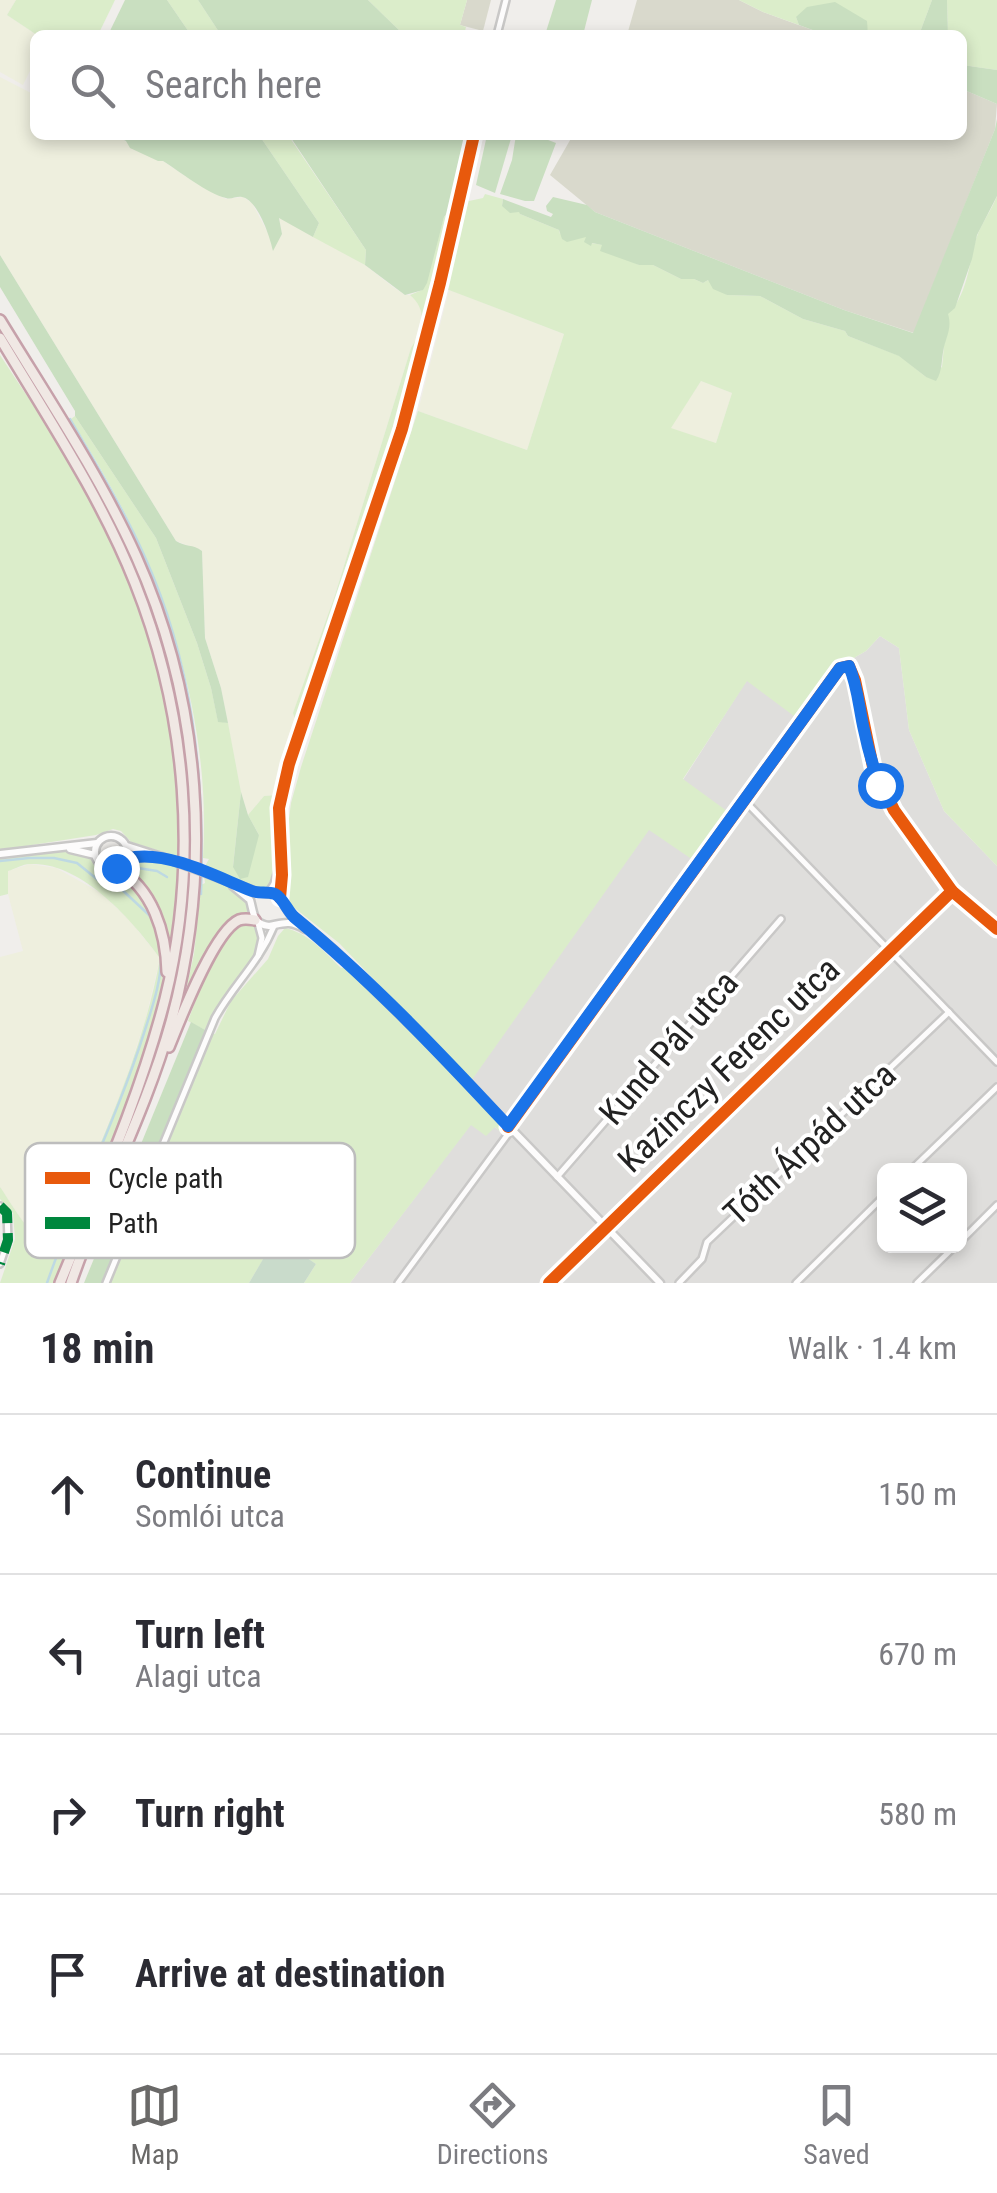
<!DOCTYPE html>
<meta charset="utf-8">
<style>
:root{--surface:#fff;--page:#f2f2f3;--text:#2b2b33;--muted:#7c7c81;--line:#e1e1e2;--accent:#6a6968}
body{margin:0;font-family:"Roboto Condensed",sans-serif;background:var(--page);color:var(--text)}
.controls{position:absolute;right:30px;bottom:30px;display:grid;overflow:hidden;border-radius:15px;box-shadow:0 5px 15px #0003}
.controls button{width:90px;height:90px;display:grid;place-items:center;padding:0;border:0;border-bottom:2px solid var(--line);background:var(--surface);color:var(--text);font:50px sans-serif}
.stop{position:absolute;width:30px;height:30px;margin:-22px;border:8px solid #1a73e8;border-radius:50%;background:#fff}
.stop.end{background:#1a73e8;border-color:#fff;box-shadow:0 2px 10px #0008}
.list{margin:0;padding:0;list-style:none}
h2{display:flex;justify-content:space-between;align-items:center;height:130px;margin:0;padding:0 40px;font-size:42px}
h2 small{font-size:32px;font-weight:400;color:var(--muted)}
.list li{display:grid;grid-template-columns:65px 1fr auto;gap:30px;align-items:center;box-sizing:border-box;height:160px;padding:0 40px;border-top:2px solid var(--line)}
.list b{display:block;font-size:38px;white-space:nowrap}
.list p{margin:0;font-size:32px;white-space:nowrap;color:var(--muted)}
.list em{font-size:32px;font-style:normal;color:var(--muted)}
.icon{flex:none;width:55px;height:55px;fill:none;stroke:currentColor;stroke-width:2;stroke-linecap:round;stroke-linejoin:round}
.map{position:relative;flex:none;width:997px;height:1283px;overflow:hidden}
.search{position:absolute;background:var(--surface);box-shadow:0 5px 15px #0003;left:30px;right:30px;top:30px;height:110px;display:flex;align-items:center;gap:25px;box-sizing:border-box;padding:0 35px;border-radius:15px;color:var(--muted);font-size:38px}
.sheet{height:770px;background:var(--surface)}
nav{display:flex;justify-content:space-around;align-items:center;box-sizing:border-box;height:140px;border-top:2px solid var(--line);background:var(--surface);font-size:28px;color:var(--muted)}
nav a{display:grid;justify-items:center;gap:5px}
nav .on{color:var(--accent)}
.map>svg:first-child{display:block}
.residential{fill:#dfdedc;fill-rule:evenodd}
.construction{fill:#d9d9cc}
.farmland{fill:#eeefde}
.grass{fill:#dbedca;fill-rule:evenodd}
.forest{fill:#c9dfc0}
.cemetery{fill:#c9dbcb}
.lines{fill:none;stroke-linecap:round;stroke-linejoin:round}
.stream{stroke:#bed9e3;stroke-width:2.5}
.minor-casing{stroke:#c9c8c7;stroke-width:10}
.tertiary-casing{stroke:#c9c8c7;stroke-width:11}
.trunk-casing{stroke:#c6a1aa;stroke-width:14}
.minor{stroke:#fdfcfc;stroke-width:5}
.tertiary{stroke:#fdfcfc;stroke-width:6}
.trunk{stroke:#f0e8e4;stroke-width:9}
.tertiary-bridge-casing{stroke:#c9c8c7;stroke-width:11;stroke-linecap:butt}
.tertiary-bridge{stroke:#fdfcfc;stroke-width:6}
.quiet{stroke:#00873e;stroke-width:10;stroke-dasharray:20 10;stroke-linecap:butt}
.cycleway-casing{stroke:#fff;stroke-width:19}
.cycleway{stroke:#e8590c;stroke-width:12}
.route{stroke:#1a73e8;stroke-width:12}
.labels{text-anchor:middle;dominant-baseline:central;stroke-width:8;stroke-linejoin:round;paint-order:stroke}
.street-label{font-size:35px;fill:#222;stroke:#fff}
.key{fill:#fff;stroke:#bdbdbd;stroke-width:2.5}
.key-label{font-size:28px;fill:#222}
</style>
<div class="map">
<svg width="997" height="1283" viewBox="0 0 997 1283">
<rect width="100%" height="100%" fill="#f0eeeb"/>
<path class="residential" d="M880,636L899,648L909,730L944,811L997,866V1283H350L471,1124L495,1127L503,1134L506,1128L464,1086L471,1080L649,829L731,815L683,780L747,680L798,718L838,667L866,651ZM884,1170H960V1246H884Z"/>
<g class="construction">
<polygon points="467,0 491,0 483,31 460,25"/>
<polygon points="637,0 739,0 763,12 826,35 627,35"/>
<polygon points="962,89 997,104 995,129 914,333 844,310 595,212 550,175 573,135 962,135"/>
</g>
<g class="farmland">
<polygon points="0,0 16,0 7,15 37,35 35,61 23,85 0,72"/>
<polygon points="0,77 35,95 35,135 114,135 163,161 191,180 226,199 243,197 252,203 270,237 273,250 282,234 279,217 365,265 393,287 405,295 410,295 420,304 423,313 415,342 411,348 335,595 294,713 299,731 277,795 264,796 248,815 241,792 221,688 205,638 202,551 176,541 0,255"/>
<polygon points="449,290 564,334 527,450 418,411"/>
<polygon points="701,381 732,393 716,443 670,428"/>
<polygon points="30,864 56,868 101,893 130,921 160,958 146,1017 124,1085 64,1229 51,1236 40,1238 31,1234 0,1187 0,957 23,951 8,894 8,871"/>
</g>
<g class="grass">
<polygon points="16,0 115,0 98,35 37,35 7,15"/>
<polygon points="167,0 198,0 221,35 191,35"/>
<polygon points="368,0 467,0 460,25 466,27 464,35 404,35"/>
<polygon points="739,0 932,0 919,35 868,35 866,21 796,17 799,25 763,12"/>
<polygon points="947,0 997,0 997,70 962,65 962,35 948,35"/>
<polygon points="259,135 288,135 366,250 365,265 313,237 319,223"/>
<path d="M485,194L503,199L502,206L520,211V214L559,230L560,234L588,237L591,243L603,245L639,265H653L681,279H694L703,283L708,280L727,295L760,296L803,319L845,331L848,336L900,356L926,377L942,367L947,314C967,298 969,263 976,239C981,224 991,211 997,196V866L944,811L909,730L899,648L880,636L866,651L838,667L798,719L747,681L683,779L731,814L696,862L649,830L471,1081L339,943L292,906L286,891V842L291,803L301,767L418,411L527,450L564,334L441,287L450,257L463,196L469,201L483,198ZM701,381L732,393L716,443L671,428Z"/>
<path d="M447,213L448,225L400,430L299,731L293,713L335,595L411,348C423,330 428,310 410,295L422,290L444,217Z"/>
<path d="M0,355C30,402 65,448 92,497C151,606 185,732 179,857L131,842L121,831L113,829L96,835L0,850Z"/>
<path d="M75,416L156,538L197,643L211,688L218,721L228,723L241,792L233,867L259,835L248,815L264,796L277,795L274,827L277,859L268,887L258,888L205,866L209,859L203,858C210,746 181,633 134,532C116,493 93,456 71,419Z"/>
<path d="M36,851L74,852L90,856L101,869L119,872L129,880L157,920L164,960L161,998L130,1098L106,1153L58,1283H0L15,1239L13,1213L0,1199V1187C8,1198 30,1237 41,1238C49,1239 57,1233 64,1229C101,1141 143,1053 160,958C133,921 81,861 30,864C23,864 15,869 8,871V894L0,896V857Z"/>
<path d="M134,860H156L179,866L171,955C167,917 153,896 129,867Z"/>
<path d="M204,875C224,883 244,888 250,910L232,922L182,1009L194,954L201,885L205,883Z"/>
<path d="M245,923C287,929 234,980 226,993C218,1005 213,1019 208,1031L215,1034L231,1001L268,959L278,936L285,928C308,933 325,952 341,968L347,967L506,1128L504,1135L495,1127L486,1136L471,1125L350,1283H304L316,1264L276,1238L249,1283H103L207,1031L188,1021C200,990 216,940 245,923Z"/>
</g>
<g class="forest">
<polygon points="125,0 167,0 191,35 108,35"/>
<polygon points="198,0 368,0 404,35 221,35"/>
<polygon points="556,0 592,0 583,35 545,35"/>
<polygon points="932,0 947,0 948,35 919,35"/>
<polygon points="835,2 867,21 868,35 826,35 799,25 796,17 807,7"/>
<polygon points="962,65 997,70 997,104 962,89"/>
<path d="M997,119V196L977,235L972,259L955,308L948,314C952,327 947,335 944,347C941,360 943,370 936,381L926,377L899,356L848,336L845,331L803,319L760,296L727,295L713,289L708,280L703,283L694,279H681L653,265H639L600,251L602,245L592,243L591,246L584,242L586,237L567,242L562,239L559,230L520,214L519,212L510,213L502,206L503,199L551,217L553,214L547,211L546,206L553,197L587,205L595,212L844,310L913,333L995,129Z"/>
<path d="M114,135H259L319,223L313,237L279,218L282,234L273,251C270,237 258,200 242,197C236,196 231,200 226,198C208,194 179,171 163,161H158L130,148L126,141Z"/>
<polygon points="289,135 465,135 447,213 444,217 427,283 423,290 405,295 365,265 366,250"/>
<polygon points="487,135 512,135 495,193 476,185"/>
<polygon points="516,135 535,135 556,143 534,201 525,201 500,194 512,160"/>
<path d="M0,255L176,541C185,547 193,544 202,551L205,638L221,688L228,723L218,722L211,688L197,643L156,538L75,416V411L0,287Z"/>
<polygon points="241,792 248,815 259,835 248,877 240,879 233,867"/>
<polygon points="191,1022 207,1031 103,1283 84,1283"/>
</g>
<polygon class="cemetery" points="276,1237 316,1264 304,1283 249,1283"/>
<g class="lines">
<g class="stream">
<path d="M70,419C96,464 123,508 144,555C193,663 205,777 201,894"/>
<polyline points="0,861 29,858 54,858 77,863 98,880 117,885 149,915 155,924"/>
<polyline points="138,868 157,871 167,877"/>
<path d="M47,1283C76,1199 117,1118 144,1033C152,1008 163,977 161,951"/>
</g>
<defs>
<g id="minor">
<polyline points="497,35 506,0"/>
<polyline points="744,800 997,1062"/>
<polyline points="268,893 274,884 279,867"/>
<polyline points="280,898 282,875 279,808 289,764 402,429 440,283 474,135"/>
<polyline points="258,956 262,938 258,923"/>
<polyline points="508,1127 840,668 849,666 855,680 873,767 894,810 952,891 997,929"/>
<polyline points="911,1170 997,1087"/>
<polyline points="557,1177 781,919"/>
<polyline points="0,1206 7,1213 8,1240 0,1264"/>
<polyline points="960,1242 997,1205"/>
<path d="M106,1283L215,1018C234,984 259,963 274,926"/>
<polyline points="398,1283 511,1130"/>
<polyline points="549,1283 952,891"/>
<polyline points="679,1283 702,1259 707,1242 949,1012"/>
<polyline points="796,1283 884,1196"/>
<polyline points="917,1283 955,1246"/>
</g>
<g id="tertiary">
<circle cx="111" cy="852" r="16"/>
<polyline points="127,846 174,861"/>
<polyline points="70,849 95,855"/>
<polyline points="0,854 97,843"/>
<polyline points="126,860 136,857 153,857"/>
<polyline points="204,872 256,892 274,894 280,898 289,912 334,950 419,1033 660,1283"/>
<path d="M233,886L250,900C254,913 252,924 269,926C285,923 289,920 305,929"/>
</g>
<g id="trunk">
<path d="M0,320C47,397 99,474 136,556C201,701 213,869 171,1022C146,1112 101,1195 71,1283"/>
<path d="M0,338C48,418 101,497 135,583C187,714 199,862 165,999C140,1097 98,1190 60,1283"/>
<path d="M116,868C153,888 166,933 167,972"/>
<path d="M169,1047C180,1020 214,931 239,920C245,918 249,919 255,920"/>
</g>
</defs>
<use href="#minor" class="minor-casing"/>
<use href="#tertiary" class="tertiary-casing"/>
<use href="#trunk" class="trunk-casing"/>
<use href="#minor" class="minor"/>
<use href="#tertiary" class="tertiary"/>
<use href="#trunk" class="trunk"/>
<defs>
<polyline id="tertiary-bridge" points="174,861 204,872"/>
</defs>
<use href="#tertiary-bridge" class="tertiary-bridge-casing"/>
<use href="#tertiary-bridge" class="tertiary-bridge"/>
<polyline class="quiet" points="0,1206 7,1213 8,1240 0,1264"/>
<defs>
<g id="cycleway">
<polyline points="280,898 282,875 279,808 289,764 402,429 440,283 474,135"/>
<polyline points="508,1127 840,668 849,666 855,680 873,767 894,810 952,891 997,929"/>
<polyline points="549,1283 952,891"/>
</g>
</defs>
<use href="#cycleway" class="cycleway-casing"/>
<use href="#cycleway" class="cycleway"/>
</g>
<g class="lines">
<path class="route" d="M116,868C122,864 127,859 135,857C171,852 219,878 252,891C260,894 267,891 275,894C283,898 287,910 294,917C371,980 441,1054 508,1126L840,668L849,666C858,687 859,709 864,730C868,749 873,767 880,785"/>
</g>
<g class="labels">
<g class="street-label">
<text transform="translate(669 1048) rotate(-49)">Kund Pál utca</text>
<text transform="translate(729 1065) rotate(-44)">Kazinczy Ferenc utca</text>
<text transform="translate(810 1144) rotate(-43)">Tóth Árpád utca</text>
</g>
</g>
<rect x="25" y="1143" width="330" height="115" rx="15" class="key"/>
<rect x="45" y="1172" width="45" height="12" fill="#e8590c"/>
<rect x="45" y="1217" width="45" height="12" fill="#00873e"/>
<g class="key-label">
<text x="108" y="1188">Cycle path</text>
<text x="108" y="1233">Path</text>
</g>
</svg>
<div class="controls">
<button><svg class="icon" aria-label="layers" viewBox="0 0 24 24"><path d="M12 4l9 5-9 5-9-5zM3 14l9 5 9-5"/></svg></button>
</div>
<div class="stop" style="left:880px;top:785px"></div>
<div class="stop end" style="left:116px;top:868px"></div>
<div class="search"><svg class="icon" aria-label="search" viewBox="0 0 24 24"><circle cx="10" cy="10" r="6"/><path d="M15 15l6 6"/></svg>Search here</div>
</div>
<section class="sheet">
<h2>18 min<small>Walk · 1.4 km</small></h2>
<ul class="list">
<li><svg class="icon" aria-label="ahead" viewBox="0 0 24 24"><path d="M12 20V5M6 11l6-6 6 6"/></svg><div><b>Continue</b><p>Somlói utca</p></div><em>150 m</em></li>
<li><svg class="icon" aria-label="left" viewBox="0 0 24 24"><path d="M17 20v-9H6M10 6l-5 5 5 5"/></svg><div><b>Turn left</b><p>Alagi utca</p></div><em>670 m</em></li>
<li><svg class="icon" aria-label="right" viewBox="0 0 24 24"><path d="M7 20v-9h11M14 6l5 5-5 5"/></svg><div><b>Turn right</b></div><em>580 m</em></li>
<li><svg class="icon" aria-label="arrive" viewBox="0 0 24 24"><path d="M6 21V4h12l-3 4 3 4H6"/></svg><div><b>Arrive at destination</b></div></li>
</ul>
</section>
<nav>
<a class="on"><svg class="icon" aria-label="map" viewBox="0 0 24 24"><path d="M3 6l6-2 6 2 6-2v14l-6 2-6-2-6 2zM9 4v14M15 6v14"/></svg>Map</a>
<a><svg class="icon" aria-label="directions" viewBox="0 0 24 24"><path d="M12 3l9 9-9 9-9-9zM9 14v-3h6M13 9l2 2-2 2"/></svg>Directions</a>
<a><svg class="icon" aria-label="saved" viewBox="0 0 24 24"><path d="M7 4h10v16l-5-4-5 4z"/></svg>Saved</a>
</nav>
